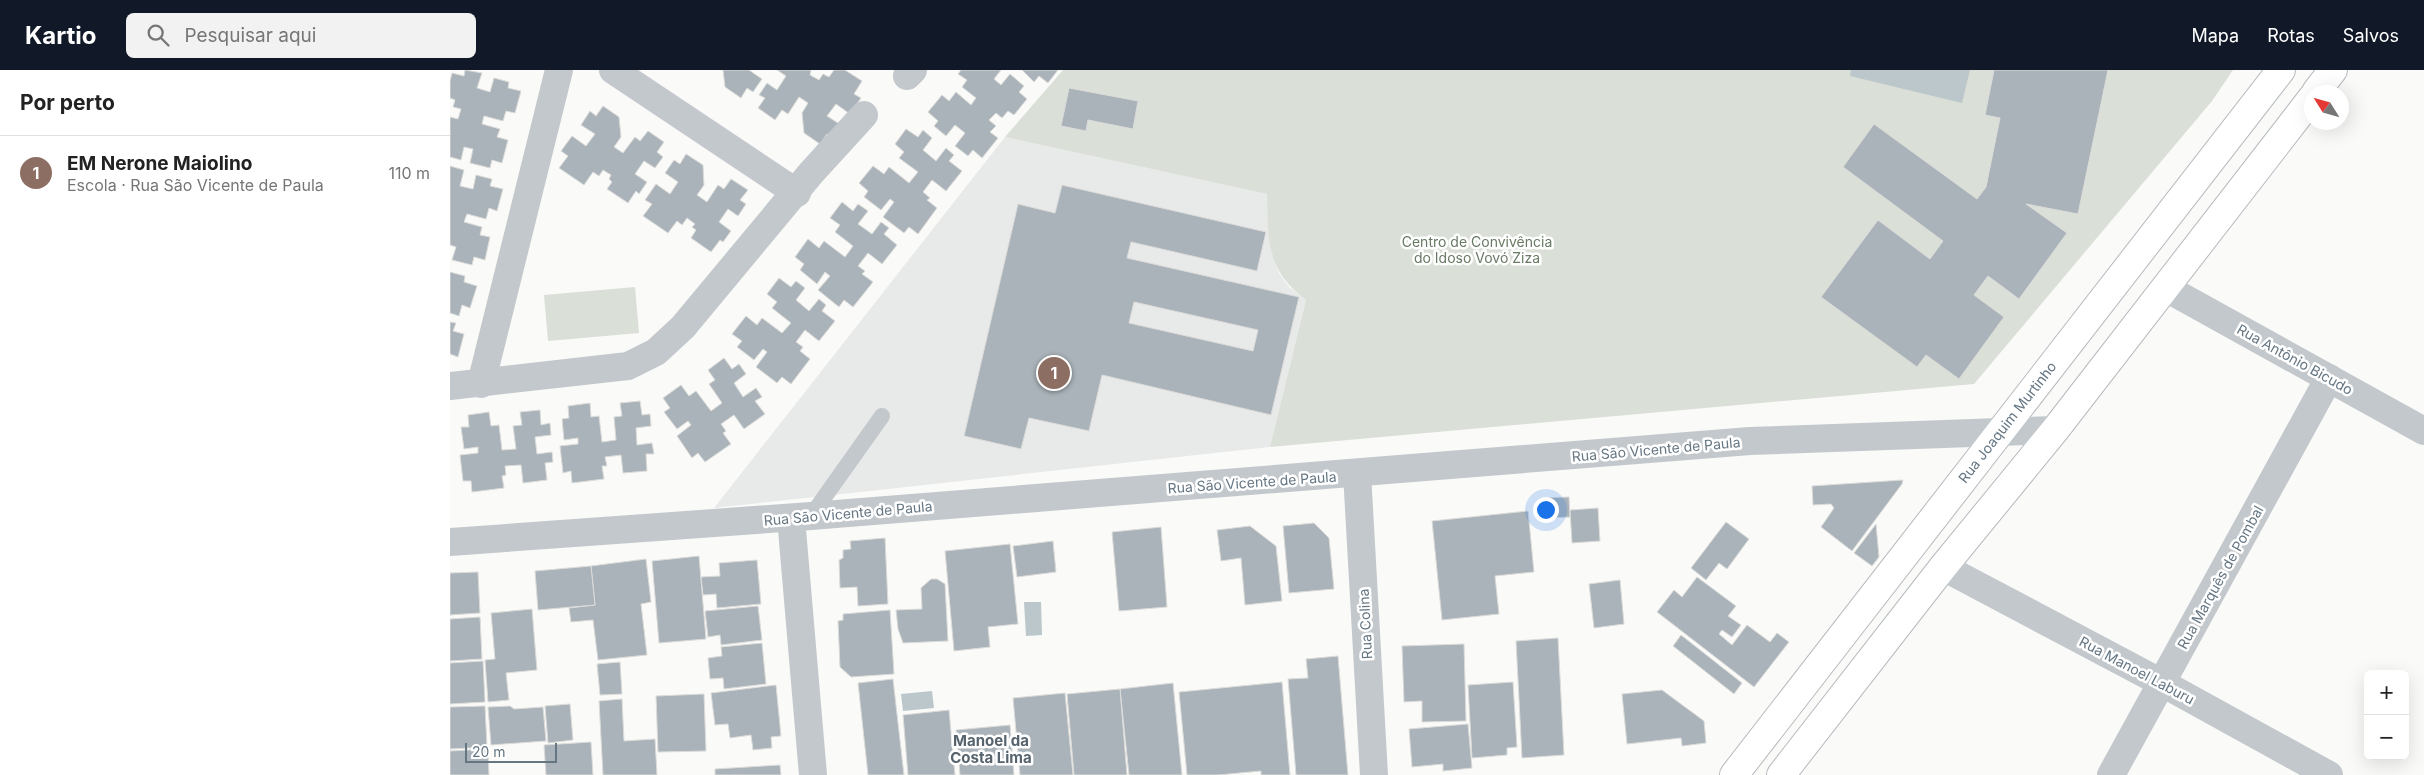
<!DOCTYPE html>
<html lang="pt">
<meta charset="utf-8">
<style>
:root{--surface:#fff;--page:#f2f2f2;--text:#222;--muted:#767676;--line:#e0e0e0;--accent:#111827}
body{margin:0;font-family:Inter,sans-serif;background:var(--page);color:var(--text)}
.controls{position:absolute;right:15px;bottom:15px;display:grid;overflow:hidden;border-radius:8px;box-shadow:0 5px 20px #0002}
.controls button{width:45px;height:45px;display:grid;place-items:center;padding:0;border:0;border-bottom:1px solid var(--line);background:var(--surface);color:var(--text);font:25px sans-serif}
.compass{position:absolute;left:1854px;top:15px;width:45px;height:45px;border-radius:50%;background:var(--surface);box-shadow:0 5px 20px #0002;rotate:307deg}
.scale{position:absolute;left:15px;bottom:12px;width:92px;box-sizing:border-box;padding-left:5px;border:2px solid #657683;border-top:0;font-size:14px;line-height:18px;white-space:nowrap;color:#657683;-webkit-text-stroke:4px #fff;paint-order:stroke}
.you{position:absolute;left:1095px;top:439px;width:18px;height:18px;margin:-12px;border:4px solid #fff;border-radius:50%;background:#1a73e8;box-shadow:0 0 0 8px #1a73e833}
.badge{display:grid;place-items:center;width:32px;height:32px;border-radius:50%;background:var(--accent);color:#fff;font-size:16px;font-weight:700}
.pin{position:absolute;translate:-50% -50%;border:2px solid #fff;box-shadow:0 1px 5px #0006}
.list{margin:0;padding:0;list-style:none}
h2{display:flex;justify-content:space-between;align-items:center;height:65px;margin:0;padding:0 20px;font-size:21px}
h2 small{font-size:16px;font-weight:400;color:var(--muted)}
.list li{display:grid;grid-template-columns:32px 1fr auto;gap:15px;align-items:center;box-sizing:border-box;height:75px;padding:0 20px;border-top:1px solid var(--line)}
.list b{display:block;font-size:19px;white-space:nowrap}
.list p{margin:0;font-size:16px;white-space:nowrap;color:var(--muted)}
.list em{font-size:16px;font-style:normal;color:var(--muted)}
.icon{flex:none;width:28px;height:28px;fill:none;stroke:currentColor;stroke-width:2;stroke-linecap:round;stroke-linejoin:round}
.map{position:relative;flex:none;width:1974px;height:705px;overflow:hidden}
header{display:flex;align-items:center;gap:30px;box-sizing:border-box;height:70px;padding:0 25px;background:var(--accent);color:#fff}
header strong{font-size:24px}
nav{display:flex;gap:28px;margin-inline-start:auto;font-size:18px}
.search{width:350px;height:45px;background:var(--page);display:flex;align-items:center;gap:12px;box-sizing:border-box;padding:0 18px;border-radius:8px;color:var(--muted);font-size:19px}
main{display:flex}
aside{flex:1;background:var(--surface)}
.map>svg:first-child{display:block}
.built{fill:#e8e9e9}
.green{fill:#dadfd7}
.water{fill:#bbc7cb}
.building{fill:#aab3b9;stroke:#dcdcda;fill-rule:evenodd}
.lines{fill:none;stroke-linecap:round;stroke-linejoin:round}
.primary-casing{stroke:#b5babe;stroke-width:30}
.lane{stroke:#c3c8cc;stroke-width:16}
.street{stroke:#c3c8cc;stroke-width:28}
.primary{stroke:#fff;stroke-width:28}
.labels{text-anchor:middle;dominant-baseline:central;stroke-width:5;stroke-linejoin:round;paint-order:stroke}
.park-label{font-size:14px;fill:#687a64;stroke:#fff}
.street-label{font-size:14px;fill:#657683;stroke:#fff}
.neighbourhood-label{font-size:15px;font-weight:bold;fill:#57646e;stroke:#fff}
</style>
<header>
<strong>Kartio</strong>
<div class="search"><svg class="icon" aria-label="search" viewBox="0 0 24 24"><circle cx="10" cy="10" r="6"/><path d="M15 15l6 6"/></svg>Pesquisar aqui</div>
<nav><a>Mapa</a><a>Rotas</a><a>Salvos</a></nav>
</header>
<main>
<aside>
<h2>Por perto<small></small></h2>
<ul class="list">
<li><span class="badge" style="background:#8d6e63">1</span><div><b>EM Nerone Maiolino</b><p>Escola · Rua São Vicente de Paula</p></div><em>110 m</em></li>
</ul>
</aside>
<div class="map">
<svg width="1974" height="705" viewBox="0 0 1974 705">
<rect width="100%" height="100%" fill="#fafaf8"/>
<polygon class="built" points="555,67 817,124 818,158 822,184 829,203 839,217 856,230 820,377 264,438"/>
<g class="green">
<path d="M613,0H1783L1762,31L1524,314L820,377L856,230C816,200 818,171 817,124L555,67Z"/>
<polygon points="185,217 189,263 98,271 94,225"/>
</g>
<g class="water">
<polygon points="1401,0 1520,0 1512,33 1400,6"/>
<polygon points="574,532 591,532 592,565 576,566"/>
<polygon points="482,621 484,638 453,641 451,624"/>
</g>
<g class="building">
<polygon points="15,0 32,3 27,18 40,22 44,8 59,12 58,18 71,21 65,43 56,41 53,51 34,46 32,54 50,59 47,67 58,70 52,93 42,90 40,98 20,93 23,79 14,77 11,90 0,87 0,47 8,49 11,39 3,37 5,30 0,28 0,11 2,3 14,6"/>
<polygon points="273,0 299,0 312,9 303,22 297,18 291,28 275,17"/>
<polygon points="327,0 361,0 360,5 369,10 373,4 379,7 384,0 395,0 412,11 404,24 411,28 400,44 386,34 377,46 391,55 383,68 377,64 370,74 354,63 352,43 358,33 349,27 338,44 332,40 325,50 308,38 315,28 309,25 317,13 327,20 336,6"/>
<polygon points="511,0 551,0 544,9 551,15 560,4 574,16 569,22 577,29 564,45 558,41 552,48 546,43 539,50 546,56 540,62 548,68 532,88 523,80 518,86 505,76 515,63 505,55 496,66 484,56 488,51 478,42 492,25 499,31 506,22 521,35 526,28 512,17 517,10 508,4"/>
<polygon points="572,0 608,0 598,13 589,6 584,12"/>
<polygon points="1544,0 1658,0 1628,144 1576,134 1617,163 1569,229 1538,206 1524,225 1554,247 1509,309 1476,285 1467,297 1371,227 1428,150 1480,189 1493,171 1393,97 1424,54 1527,129 1536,117 1550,48 1535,45"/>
<polygon points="619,18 688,31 683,59 638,50 636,61 611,56"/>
<polygon points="153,36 169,47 171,67 164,77 173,83 185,67 190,71 198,61 214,72 207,82 213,87 205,98 194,91 185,104 197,112 189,124 186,121 178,133 157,119 162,112 159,109 161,105 153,100 149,106 143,102 134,115 109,98 118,86 111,81 122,66 136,76 145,64 131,55 140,41 146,46"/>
<polygon points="456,59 468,67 473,60 482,68 473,80 486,91 496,78 504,85 499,91 512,101 496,121 482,110 473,122 480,128 477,130 487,138 468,164 459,157 454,163 433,147 444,132 440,129 431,140 414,127 418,121 409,113 423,96 434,104 439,97 459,113 468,102 449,88 454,82 445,74"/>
<polygon points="236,84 253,95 254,115 247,125 257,132 268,115 274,119 281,109 298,120 290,130 296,134 288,146 278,139 269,152 281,161 273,172 270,170 261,182 241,168 246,160 242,157 245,154 237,148 232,155 227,151 218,163 193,146 202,134 195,130 206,114 220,124 228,112 215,103 224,90 230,94"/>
<polygon points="0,96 14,100 10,116 23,119 26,105 42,109 40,116 53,119 47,141 39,138 36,149 17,144 14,152 32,157 30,165 40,167 35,190 24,187 22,195 2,190 6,177 0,175"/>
<path d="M612,115L816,162L807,201L681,172L677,188L849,227L821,345L652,305L639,361L579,348L571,379L514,366L568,134L605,143ZM684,232L808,260L803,281L679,253Z"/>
<polygon points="392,132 403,141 408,134 418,141 408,154 422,164 431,152 439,158 434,164 447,175 432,194 418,183 408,196 415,201 412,204 423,212 403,237 394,230 389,237 368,220 380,206 375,202 367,214 350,200 354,194 345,187 358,169 369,178 374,171 395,187 403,176 385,162 390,155 380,148"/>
<polygon points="0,202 15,206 14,212 27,216 20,238 12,235 9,246 0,243"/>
<polygon points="329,208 341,217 346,211 355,218 346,230 359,241 369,229 376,235 372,241 385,251 369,271 355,260 346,272 353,277 350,281 360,289 341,314 332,307 327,313 306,297 317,282 313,279 304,290 287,277 292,271 282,264 296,246 307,255 312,248 332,263 341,253 322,238 327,232 317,224"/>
<polygon points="0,252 6,253 3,261 14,264 8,287 0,284"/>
<polygon points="274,288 282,299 289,294 296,304 284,313 293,327 306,318 312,327 305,331 315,344 294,359 284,345 271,354 276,361 273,363 281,374 255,392 248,383 242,388 227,366 241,355 238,351 227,359 214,342 220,338 213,328 231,315 239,326 246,321 261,341 272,333 259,314 265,310 258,300"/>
<polygon points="190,331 192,345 200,344 201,356 186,358 187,375 202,373 204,384 196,384 197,401 173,403 171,385 155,387 157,396 152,396 154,409 122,413 121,401 113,403 110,376 128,374 128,368 114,370 112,349 119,348 118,336 140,333 141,347 149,346 152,372 166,370 164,347 172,346 170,333"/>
<polygon points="90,340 91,355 100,353 101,365 85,367 87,384 102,382 103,392 95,393 97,410 73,413 71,395 55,396 56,405 52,406 54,418 22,422 21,411 13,411 10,385 28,383 28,377 14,379 11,357 19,357 18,345 39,342 41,356 49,355 52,380 66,379 63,356 72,355 70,342"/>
<polygon points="1453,410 1452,414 1402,481 1371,457 1384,438 1381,434 1363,435 1362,416"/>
<polygon points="1119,427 1120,447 1097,448 1095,428"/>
<polygon points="1148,438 1150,471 1122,473 1120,440"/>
<polygon points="1078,441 1084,502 1045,506 1049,544 992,550 982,451"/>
<polygon points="1276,452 1299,469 1277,499 1269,493 1256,510 1241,498"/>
<polygon points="864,453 879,468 884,519 839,523 833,456"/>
<polygon points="1426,454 1429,487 1422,496 1404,483"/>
<polygon points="800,456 826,476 832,531 795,535 791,488 771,491 767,460"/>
<polygon points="711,457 717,537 669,541 662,462"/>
<polygon points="435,468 438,534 408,536 407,517 390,518 389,490 393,488 393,480 401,479 400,471"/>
<polygon points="603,471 606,502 567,507 563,476"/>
<polygon points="560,474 568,554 538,557 540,577 504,581 495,481"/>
<polygon points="249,486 256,569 209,573 202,491"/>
<polygon points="196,489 201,532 191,534 197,585 148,590 143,550 121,552 119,538 145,535 141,496"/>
<polygon points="307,490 311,534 267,538 266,524 253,525 251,507 270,506 269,493"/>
<polygon points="141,496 145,535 88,540 85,501"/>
<polygon points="28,502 30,543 0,545 0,503"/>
<polygon points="1247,507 1286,536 1278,546 1291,555 1282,567 1272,560 1269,564 1282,575 1297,555 1320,572 1327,563 1339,572 1304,617 1207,542 1224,520 1232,527"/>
<polygon points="481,509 487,509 495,514 498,571 453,573 448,559 446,540 472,539 471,518"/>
<polygon points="1170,510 1174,554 1144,558 1139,514"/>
<polygon points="308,536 312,570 271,575 270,565 258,567 255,541"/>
<polygon points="82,539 87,600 56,603 59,630 38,632 35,590 45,589 41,543"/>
<polygon points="440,540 444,604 401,607 390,597 388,551 393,550 393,544"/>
<polygon points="30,547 32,589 0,591 0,549"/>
<polygon points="1231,565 1292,613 1284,624 1223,576"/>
<polygon points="1108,568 1114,685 1072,688 1066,571"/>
<polygon points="312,573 316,614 274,619 273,608 260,609 258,588 272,586 271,577"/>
<polygon points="1014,574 1016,651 972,652 972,631 954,632 952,576"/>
<polygon points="888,586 898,705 846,705 838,609 858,608 856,589"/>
<polygon points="33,591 35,632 0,634 0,593"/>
<polygon points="170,592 172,624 150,625 147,594"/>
<polygon points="443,609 454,705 418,705 408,613"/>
<polygon points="832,612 840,705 811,705 811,701 768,705 737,705 729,622"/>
<polygon points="1063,612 1067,677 1057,678 1057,685 1022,688 1018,615"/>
<polygon points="723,613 732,705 679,705 670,619"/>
<polygon points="326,615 331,666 321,667 322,678 303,680 301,665 280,668 278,654 265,655 261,623"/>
<polygon points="670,619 677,705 624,705 617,624"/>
<polygon points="1212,620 1254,651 1256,673 1232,676 1231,668 1177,674 1172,624"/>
<polygon points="615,623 623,705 570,705 563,628"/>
<polygon points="254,624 256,681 208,682 206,626"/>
<polygon points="172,629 174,671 205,669 207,705 153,705 149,631"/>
<polygon points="120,634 123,670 98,673 95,636"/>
<polygon points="35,636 37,677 0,679 0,637"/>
<polygon points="60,636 64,639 93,637 96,671 41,675 38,637"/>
<polygon points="499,640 505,705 458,705 453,645"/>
<polygon points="1018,654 1022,698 993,701 993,694 962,697 959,659"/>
<polygon points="560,655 564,705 510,705 506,660"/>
<polygon points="141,672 143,705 96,705 94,675"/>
<polygon points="38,679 39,705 0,705 0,681"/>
<polygon points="330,695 331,705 265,705 265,699"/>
</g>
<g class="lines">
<defs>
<g id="primary">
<polyline points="1866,22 1883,0"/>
<polyline points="1284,705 1831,0"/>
<polyline points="1331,705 1493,497 1605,360 1862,28"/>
</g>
</defs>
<use href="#primary" class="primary-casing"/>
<polyline class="lane" points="361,446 432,346"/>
<g class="street">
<polyline points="163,0 347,123"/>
<polyline points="457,6 463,0"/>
<polyline points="1716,218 1974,361"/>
<polyline points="31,314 109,0"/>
<polyline points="0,316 178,296 206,282 233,257 361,103 414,45"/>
<polyline points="907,403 924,705"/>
<polyline points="341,448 363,705"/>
<polyline points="0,472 361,446 1300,371 1605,360"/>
<polyline points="1493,497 1712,613 1879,705"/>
<polyline points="1661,705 1879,308"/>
</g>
<use href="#primary" class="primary"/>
</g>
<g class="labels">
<g class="park-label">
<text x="1027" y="171">Centro de Convivência<tspan x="1027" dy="16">do Idoso Vovó Ziza</tspan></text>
</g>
<g class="street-label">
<text transform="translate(1845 289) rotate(29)">Rua Antônio Bicudo</text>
<text transform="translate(1557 352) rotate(-52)">Rua Joaquim Murtinho</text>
<text transform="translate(1206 379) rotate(-5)">Rua São Vicente de Paula</text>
<text transform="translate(802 412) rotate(-4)">Rua São Vicente de Paula</text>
<text transform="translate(398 443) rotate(-5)">Rua São Vicente de Paula</text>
<text transform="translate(1770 507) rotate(-61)">Rua Marquês de Pombal</text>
<text transform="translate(915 554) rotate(-93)">Rua Colina</text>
<text transform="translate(1687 600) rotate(28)">Rua Manoel Laburu</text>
</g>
<g class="neighbourhood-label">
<text x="541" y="670">Manoel da<tspan x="541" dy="17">Costa Lima</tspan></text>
</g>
</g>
</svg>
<div class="controls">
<button>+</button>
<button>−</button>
</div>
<svg class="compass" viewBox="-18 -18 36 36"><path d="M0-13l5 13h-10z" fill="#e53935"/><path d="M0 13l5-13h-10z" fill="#767676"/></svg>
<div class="scale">20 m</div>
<div class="you"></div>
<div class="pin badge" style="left:604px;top:303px;background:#8d6e63">1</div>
</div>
</main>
